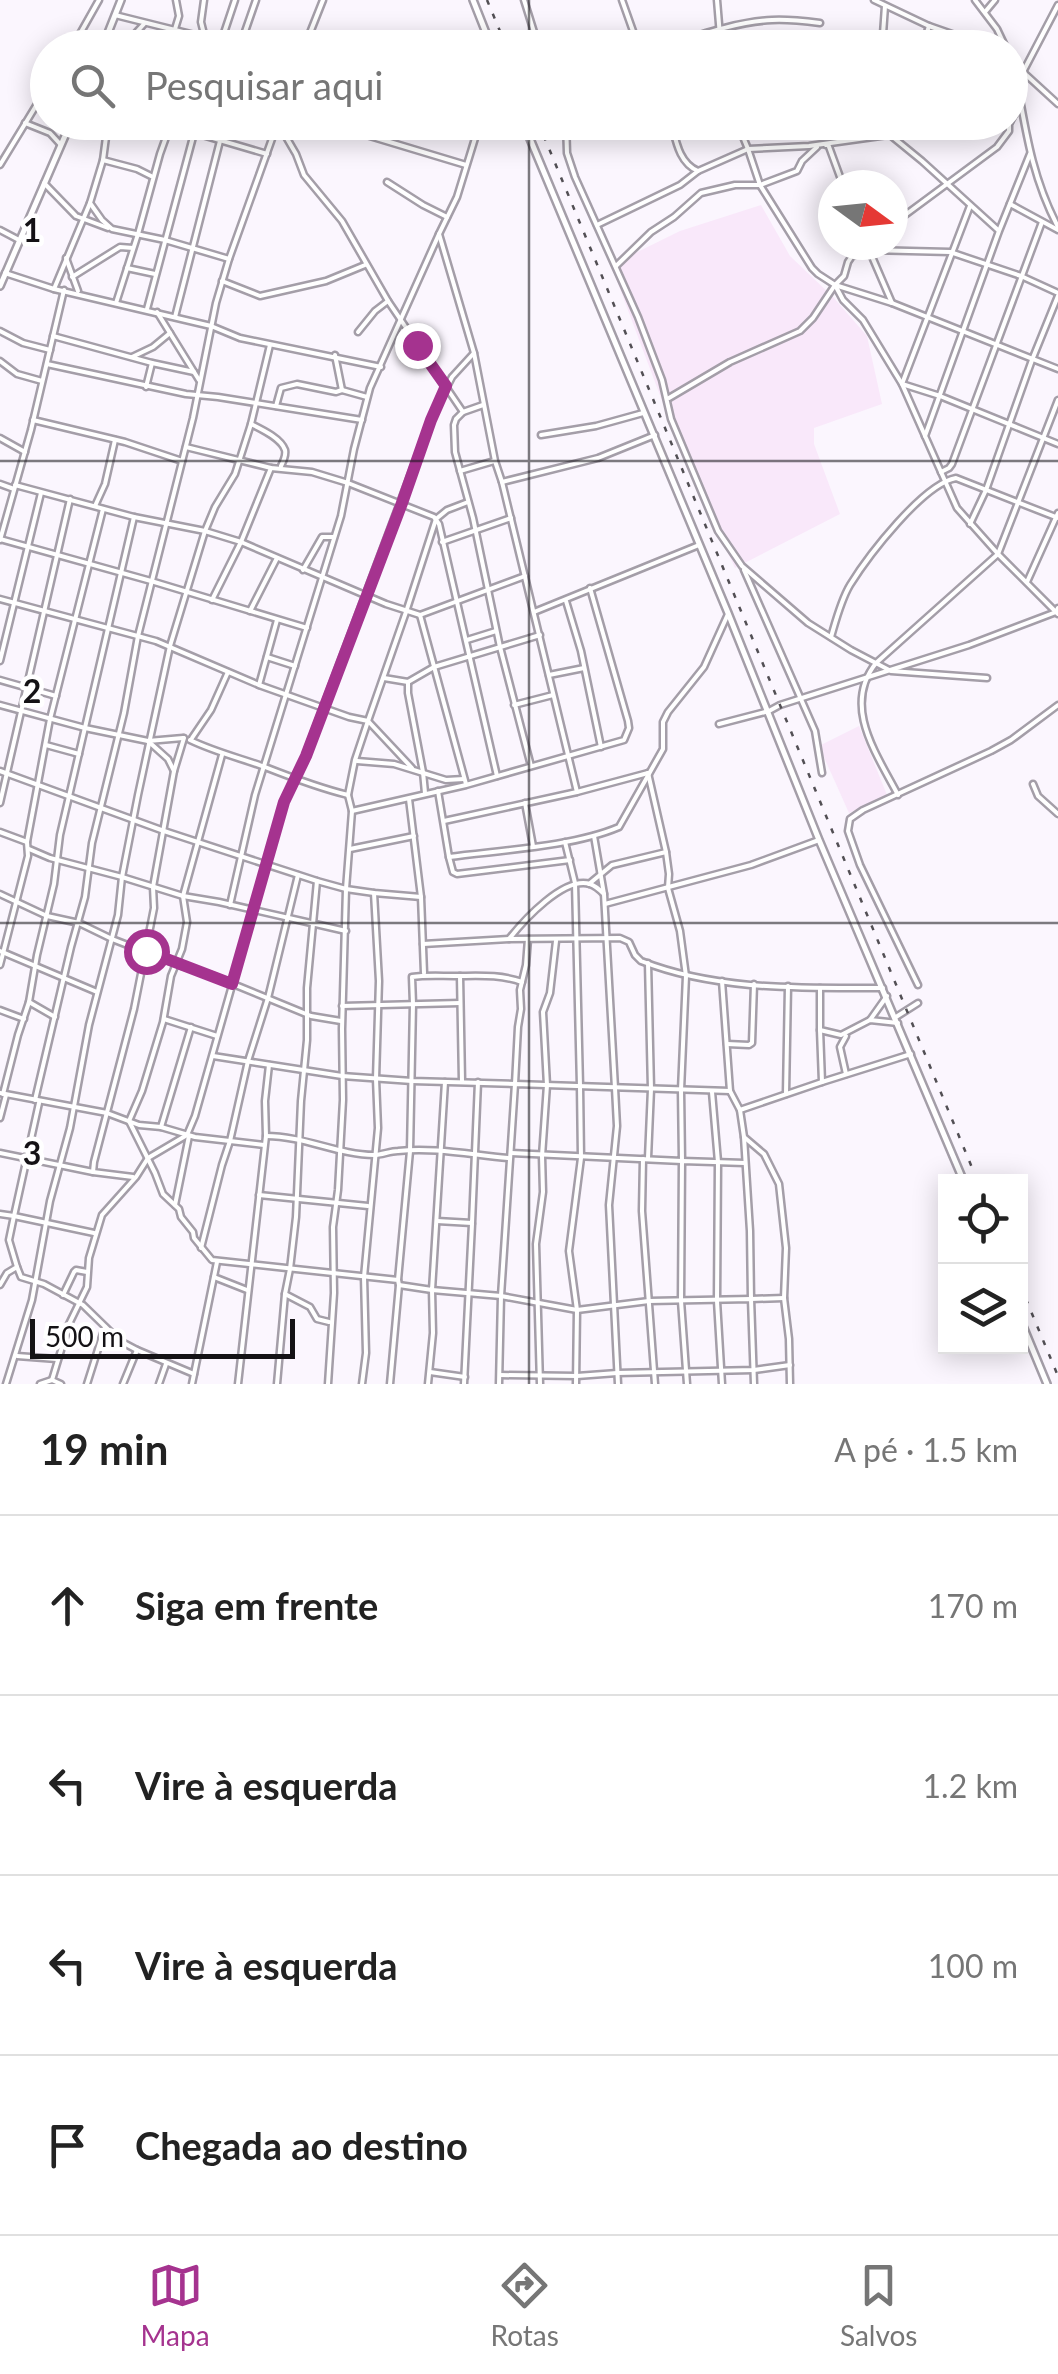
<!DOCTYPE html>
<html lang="pt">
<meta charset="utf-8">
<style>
:root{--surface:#fff;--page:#f6f6f6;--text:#222;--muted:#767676;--line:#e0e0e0;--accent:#a5338f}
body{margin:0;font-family:Lato,sans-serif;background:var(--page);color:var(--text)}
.controls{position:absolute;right:30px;bottom:30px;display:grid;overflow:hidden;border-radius:0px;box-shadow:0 5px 25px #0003}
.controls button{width:90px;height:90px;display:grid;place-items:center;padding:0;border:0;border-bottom:2px solid var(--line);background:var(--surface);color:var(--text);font:50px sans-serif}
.compass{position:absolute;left:818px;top:170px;width:90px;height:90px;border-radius:50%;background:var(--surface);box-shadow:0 5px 25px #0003;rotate:105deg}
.scale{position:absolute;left:30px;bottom:25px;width:265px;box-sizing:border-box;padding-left:10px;border:5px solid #141215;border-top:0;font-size:28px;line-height:35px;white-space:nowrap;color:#141215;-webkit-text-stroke:8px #fff;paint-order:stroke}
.stop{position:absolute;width:30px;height:30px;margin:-22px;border:8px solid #a5338f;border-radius:50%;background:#fff}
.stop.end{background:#a5338f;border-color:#fff;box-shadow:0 2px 10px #0008}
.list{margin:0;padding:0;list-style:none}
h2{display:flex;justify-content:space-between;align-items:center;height:130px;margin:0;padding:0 40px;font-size:42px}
h2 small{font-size:32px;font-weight:400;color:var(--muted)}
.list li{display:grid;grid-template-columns:65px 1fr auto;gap:30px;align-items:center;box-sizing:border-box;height:180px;padding:0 40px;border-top:2px solid var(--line)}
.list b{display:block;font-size:38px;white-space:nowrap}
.list em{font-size:32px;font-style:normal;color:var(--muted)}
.icon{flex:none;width:55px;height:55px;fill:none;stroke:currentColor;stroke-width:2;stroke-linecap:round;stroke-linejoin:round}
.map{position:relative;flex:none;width:1058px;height:1384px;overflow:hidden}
.search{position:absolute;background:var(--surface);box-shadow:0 5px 25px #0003;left:30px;right:30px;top:30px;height:110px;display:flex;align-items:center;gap:25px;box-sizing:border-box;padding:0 35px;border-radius:55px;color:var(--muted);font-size:38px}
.sheet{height:850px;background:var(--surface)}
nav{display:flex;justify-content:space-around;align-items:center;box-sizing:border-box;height:140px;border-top:2px solid var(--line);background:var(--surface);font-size:28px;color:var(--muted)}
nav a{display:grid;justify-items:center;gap:5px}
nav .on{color:var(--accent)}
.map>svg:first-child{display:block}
.industrial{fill:#f9e8fa}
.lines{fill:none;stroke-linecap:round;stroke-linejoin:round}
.minor-casing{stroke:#a49ea8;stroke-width:9}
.tertiary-casing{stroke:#a49ea8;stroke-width:10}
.minor{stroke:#fff;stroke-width:4}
.tertiary{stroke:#fff;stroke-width:5}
.rail{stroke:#524f54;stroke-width:2.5;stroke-dasharray:5 10;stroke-linecap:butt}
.route{stroke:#a5338f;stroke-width:12}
.grid{fill:none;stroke:#141215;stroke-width:2.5;stroke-opacity:0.55}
.grid-label{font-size:32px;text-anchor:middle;font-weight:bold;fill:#141215;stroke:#fff;stroke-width:9;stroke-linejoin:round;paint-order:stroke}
</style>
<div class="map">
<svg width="1058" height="1384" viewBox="0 0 1058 1384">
<rect width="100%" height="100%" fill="#fbf6fe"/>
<g class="industrial">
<polygon points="761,205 790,256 833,297 867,336 882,404 814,428 814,444 840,514 735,568 685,462 611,265 680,231"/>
<polygon points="859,726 887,795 849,813 819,746"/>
</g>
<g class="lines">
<defs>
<g id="minor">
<polyline points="204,0 201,22 204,34"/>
<polyline points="524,0 539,48"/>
<polyline points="622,0 639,48"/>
<polyline points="717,0 721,48"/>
<polyline points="874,0 929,26 992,48"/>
<polyline points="975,0 997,29 1006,48"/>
<polyline points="985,12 995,0"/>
<polyline points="115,15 247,48"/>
<polyline points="175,29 179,16 176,0"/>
<polyline points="240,46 256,0"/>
<polyline points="72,48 99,0"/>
<polyline points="126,48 134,35 144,24"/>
<polyline points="219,48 235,0"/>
<polyline points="304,48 323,0"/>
<path d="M657,48C694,37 734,22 772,20C788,19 804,21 820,23"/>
<polyline points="770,48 823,42 837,48"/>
<polyline points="882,48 885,6"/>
<polyline points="922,48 929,26"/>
<polyline points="1010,57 1023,72 1058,104"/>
<path d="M1010,87L1018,88C1027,139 1034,181 1058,227"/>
<polyline points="108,122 103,160 90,203 102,220 112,229 165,240 229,259"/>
<polyline points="158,122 267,154"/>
<polyline points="312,122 363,134 466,165"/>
<polyline points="480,122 457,197 439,234 474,353 495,461 502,482 577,792"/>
<polyline points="566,122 567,153 575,177 638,317 662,380 671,419 718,531 742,566 808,623 851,650 891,671 987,678"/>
<path d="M671,122C676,141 679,163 698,171L748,149L809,146L902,133L997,126L1010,122"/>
<polyline points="737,122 748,149 760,185 812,268 818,274 835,285 843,300 863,320 902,384 957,508 998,554 1058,614"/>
<polyline points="1010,122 1014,115 1023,72 1058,5"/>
<polyline points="25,123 50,133 61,145"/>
<polyline points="278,123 296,154 304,175 342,221 388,301 463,412"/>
<polyline points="889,134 922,161 998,230"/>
<polyline points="826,145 828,144 843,185"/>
<polyline points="103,160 137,169 151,176"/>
<polyline points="0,165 48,86"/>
<polyline points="387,182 423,205 447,217"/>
<polyline points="44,183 76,216 108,228"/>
<polyline points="1010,204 1058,230"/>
<polyline points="970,206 902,384 940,396 1058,444"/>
<polyline points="893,224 997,147 1009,131 1009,123"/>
<polyline points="597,225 680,185 698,171"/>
<polyline points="0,230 19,240"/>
<polyline points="867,245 892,303"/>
<polyline points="66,258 78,291"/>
<polyline points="616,266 651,232 674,217 701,193 735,185 760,185 797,171 802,161 817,147"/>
<polyline points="127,268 155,274"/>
<polyline points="5,273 54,289 211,326 240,338 381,367"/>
<polyline points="72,277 120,247 133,248"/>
<polyline points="222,281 260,296 326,281 365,265"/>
<polyline points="835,285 892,303 1058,369"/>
<polyline points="54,289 90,203"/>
<polyline points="116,303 138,234 160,154 170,126"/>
<polyline points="147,309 197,122"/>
<polyline points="157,312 199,380"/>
<polyline points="175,317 220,141"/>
<polyline points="0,331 23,343 50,350"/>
<polyline points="358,332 375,311 388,301"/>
<polyline points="53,336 152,363 194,372"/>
<polyline points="335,355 342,390"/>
<polyline points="132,357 153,347 170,333"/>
<polyline points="0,361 17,374 42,381"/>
<polyline points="47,364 186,394 218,397 362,420"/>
<polyline points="146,387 152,363"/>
<polyline points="669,398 730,362 800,331 813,318 835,285 844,276 848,262 852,256 869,250 950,252 1021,276 1058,293"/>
<polyline points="483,405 463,412 456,419 454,425 455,452 473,518 500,647 531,766"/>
<polyline points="276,406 281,388 297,384 336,392 342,390 367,397"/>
<polyline points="33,420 125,442 182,461"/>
<path d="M251,424C261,429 281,438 285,450C286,454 283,462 281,466"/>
<polyline points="541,435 596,426 643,413"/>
<polyline points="925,436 999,231 1030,154"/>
<polyline points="0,438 25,452"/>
<polyline points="186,447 271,468 312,472 348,483 434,517 439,524 497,776"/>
<polyline points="460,471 494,461"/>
<polyline points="941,472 949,468 952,464 1042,222"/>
<polyline points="502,482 598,458 655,435"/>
<polyline points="0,484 14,489"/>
<polyline points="15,485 134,517 205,531 241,542 386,604 420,615 525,576"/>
<polyline points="95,506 105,484 115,440"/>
<polyline points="970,524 986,490 1032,360 1058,296"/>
<polyline points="0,539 151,581 307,628"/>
<polyline points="0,540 31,430 64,290"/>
<polyline points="442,542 511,518"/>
<polyline points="303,570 322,537 334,537"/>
<polyline points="744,570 815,731 822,773"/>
<polyline points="1027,582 1058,513"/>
<polyline points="0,599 156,641 259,685 349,717 368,721 412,768"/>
<polyline points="212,600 241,542 271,468"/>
<polyline points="566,601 581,651 601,747"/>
<polyline points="250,611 277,558"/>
<polyline points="534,612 699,545"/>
<polyline points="420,615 466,784"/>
<path d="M831,637C836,620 841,600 850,585C868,556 923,484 956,478L1058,518"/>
<polyline points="467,640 496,631"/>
<polyline points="267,657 295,666"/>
<polyline points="0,661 41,493"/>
<polyline points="549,675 584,668"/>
<polyline points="384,678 408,682 434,667 540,635"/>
<polyline points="0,680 56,696"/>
<polyline points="408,682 408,693 423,772 425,793"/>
<polyline points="259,685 277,620"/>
<polyline points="0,705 85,728 148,741 168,759 174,771"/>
<polyline points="514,705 553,695"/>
<polyline points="719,724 769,711 780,705 969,645 1056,612 1058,608"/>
<polyline points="192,738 211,710 228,672"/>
<path d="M190,740C215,752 240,758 265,767C293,778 319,788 348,795"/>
<polyline points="148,741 183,738"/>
<polyline points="46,745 79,754"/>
<polyline points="222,755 183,896 187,922 182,949 171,976 163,1022 142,1091 129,1121 155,1173 163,1194 179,1209 181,1217 193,1232 194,1238 212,1260 398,1280 399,1285 432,1290 445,1082"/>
<polyline points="357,761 394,764 446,780 464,779"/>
<polyline points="0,771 164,831 317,881 346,889 374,893 421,897"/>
<polyline points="1033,784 1038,796 1058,814"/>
<path d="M438,791L449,857C501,850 572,847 619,827L663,749V722L668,712L704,667L728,614"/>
<path d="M898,795C876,753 842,706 876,663L998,554L1058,400"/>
<polyline points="409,799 421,897 424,973"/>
<polyline points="0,803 70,499"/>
<polyline points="525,803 533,846"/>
<polyline points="352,811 466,785 624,740 629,728 628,721 590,588"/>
<polyline points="444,821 577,792 648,773"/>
<polyline points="0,832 27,842"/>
<polyline points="594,836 604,894 615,1088 617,1126 609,1205 618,1384"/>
<polyline points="565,842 575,883 580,1086 581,1158 569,1251 577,1310 576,1384"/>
<polyline points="29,849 50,858 122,877 183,896 219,902 346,931"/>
<polyline points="350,849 414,836"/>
<polyline points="449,857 453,872 457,874 570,860"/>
<polyline points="589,884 612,865 666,852"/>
<polyline points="0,894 47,916 79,923 112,939 182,966 211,975 311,1016 341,1021"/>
<polyline points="605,904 751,865 819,840"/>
<polyline points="230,905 255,795 341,516 354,449 370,388 439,234"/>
<path d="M509,939C524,920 564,876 590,884C596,886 600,890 604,894"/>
<path d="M423,944L509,939L620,938L629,942L635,955L641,961C717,991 803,988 883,988"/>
<polyline points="0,951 97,992"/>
<polyline points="648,963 651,1089 648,1158"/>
<polyline points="0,965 28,856 27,842 50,719 103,509"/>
<polyline points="460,976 462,1081"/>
<polyline points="722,981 730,1091 740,1110 744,1137 764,1154 779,1184 786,1248 784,1298 789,1339 790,1384"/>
<polyline points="918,985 860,865 848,831 850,819 863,810 991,751 1011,740 1058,705"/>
<polyline points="820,988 820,1030 841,1035 870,1020 898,1023"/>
<polyline points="29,1002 55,1017"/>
<polyline points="342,1006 460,1003"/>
<polyline points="0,1010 24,1019"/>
<polyline points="896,1017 918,1003"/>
<polyline points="164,1019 217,1036"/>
<polyline points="870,1020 887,996"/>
<polyline points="846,1036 840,1047 846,1074"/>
<polyline points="727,1044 749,1045 752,1043 754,984"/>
<polyline points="213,1056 342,1076 412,1081 515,1084 518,1027 521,1009 520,990 526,965 528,939"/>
<polyline points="822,1082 911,1054"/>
<polyline points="712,1092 718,1162 717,1301 722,1384"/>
<polyline points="0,1093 107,1113 139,1125 161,1127 195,1137 264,1145"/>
<polyline points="3,1094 18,1035 29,1002 37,955 54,884 60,835 134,517"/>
<polyline points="786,1094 788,986"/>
<polyline points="35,1100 71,947 85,897 92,843 124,713 138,636 193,418 216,303 229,259 278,122"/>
<polyline points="740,1110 822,1082 820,1030"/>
<polyline points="0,1118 6,1095"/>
<polyline points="161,1127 191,1027"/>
<path d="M266,1136C304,1136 339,1155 374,1155C382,1155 390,1151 398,1151C434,1147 472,1155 508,1158"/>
<polyline points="744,1137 750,1231 751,1299 784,1298"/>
<polyline points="0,1153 93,1172"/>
<polyline points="511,1153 682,1161 681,1090 686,976 680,931 668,888 669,874 666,852 648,773"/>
<polyline points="643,1159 642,1211 655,1384"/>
<polyline points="133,1177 93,1172 94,1162 134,1009 154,908 153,887 174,771 184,738"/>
<polyline points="259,1195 368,1206"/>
<polyline points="175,1205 189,1136"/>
<polyline points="0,1214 14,1216 39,1103"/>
<polyline points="437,1221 472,1223 478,1082"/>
<polyline points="201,1248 222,1165 230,1141 248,1061 268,998 298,875"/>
<polyline points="17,1267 21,1277 44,1284 83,1305 120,1341 137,1350 194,1374"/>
<polyline points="214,1277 247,1290"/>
<path d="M398,1280L410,1151L413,1004L412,977C426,975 440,976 454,976C478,976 499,974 522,982"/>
<polyline points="0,1285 7,1273 17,1267 9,1240 14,1216 94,1233"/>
<polyline points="285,1294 310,1307 317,1319 329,1322"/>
<polyline points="63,1295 74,1272 76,1270 87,1272"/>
<polyline points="17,1356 57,1359"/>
<polyline points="430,1372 465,1377"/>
<polyline points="500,1375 577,1376 617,1373 754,1370 790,1365"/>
<polyline points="6,1384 32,1300 50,1201 70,1128 89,1025 118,915 122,877 138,795 170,646 205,531 215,507 235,474 251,424 270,345"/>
<polyline points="40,1384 52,1380"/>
<polyline points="61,1384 52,1380 69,1324 87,1287 89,1258 102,1215 136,1177 148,1158 187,1135 195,1116 284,802 305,756 434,412 452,377 474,353"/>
<polyline points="87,1384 105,1327"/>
<polyline points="123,1384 137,1350"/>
<polyline points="159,1384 166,1364"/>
<polyline points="192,1384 217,1262"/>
<polyline points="238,1384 266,1136 265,1101 269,1065"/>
<polyline points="277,1384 285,1294 290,1269 296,1217 301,1101 307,1040 307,988 317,881"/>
<polyline points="328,1384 334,1293 333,1227 338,1190 343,1100 342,1029 346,889 352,811 348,795 355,760 368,721 406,612 436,519 447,510 468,502"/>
<polyline points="362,1384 366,1353 364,1277 378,1128 376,1079 379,981 374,893"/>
<polyline points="390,1384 399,1285"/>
<polyline points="428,1384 433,1333 432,1290 501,1296 577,1310 649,1301 751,1299 754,1384"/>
<polyline points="464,1384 472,1224"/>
<polyline points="499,1384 501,1296 515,1084 730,1091"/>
<polyline points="540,1384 536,1244 543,1192 542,1156 547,1085 543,1012 550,993 556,941"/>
<polyline points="687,1384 681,1301 682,1161 745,1163"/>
</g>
<g id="tertiary">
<polyline points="473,0 492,48"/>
<polyline points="102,48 121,0"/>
<polyline points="523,122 728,613 819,840 964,1182"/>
<polyline points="0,286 71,122"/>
<polyline points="1020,1319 1047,1384"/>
</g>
</defs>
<use href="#minor" class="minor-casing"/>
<use href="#tertiary" class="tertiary-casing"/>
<use href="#minor" class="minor"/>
<use href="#tertiary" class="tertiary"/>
<g class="rail">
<polyline points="487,0 507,48"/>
<polyline points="538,122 978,1182"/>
<polyline points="1020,1285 1058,1376"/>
</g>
</g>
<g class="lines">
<polyline class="route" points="146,951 232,984 284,802 306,756 402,503 431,420 446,386 417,345"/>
</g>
<path class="grid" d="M529,0V48M529,122V1384M0,461H1058M0,923H1058"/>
<g class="grid-label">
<text x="32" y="242">1</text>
<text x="32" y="703">2</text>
<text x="32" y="1165">3</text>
</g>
</svg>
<div class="controls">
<button><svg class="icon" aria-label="locate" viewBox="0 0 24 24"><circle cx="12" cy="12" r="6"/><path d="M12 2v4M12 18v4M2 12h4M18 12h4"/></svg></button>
<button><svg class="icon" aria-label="layers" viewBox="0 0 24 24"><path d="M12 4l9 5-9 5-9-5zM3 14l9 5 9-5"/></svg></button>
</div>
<svg class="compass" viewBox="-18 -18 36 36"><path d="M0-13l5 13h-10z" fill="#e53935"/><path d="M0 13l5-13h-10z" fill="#767676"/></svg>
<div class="scale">500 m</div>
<div class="stop" style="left:146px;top:951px"></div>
<div class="stop end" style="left:417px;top:345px"></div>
<div class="search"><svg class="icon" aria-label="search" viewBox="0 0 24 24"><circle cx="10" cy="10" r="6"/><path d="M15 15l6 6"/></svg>Pesquisar aqui</div>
</div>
<section class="sheet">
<h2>19 min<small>A pé · 1.5 km</small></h2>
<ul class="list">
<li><svg class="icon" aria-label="ahead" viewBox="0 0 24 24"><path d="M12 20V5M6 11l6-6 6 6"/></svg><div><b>Siga em frente</b></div><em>170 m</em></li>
<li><svg class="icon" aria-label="left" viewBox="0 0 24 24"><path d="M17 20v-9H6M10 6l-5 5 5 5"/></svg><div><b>Vire à esquerda</b></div><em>1.2 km</em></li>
<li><svg class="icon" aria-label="left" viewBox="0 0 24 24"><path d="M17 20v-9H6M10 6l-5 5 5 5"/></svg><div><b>Vire à esquerda</b></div><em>100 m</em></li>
<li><svg class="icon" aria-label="arrive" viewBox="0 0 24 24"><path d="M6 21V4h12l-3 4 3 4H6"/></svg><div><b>Chegada ao destino</b></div></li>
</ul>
</section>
<nav>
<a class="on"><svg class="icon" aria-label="map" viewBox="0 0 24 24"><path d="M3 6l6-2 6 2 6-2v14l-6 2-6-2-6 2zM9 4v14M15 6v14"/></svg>Mapa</a>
<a><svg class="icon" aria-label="directions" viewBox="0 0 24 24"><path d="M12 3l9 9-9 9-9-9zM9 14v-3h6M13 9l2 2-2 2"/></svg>Rotas</a>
<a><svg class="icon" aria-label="saved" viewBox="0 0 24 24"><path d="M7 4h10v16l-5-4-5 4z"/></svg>Salvos</a>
</nav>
